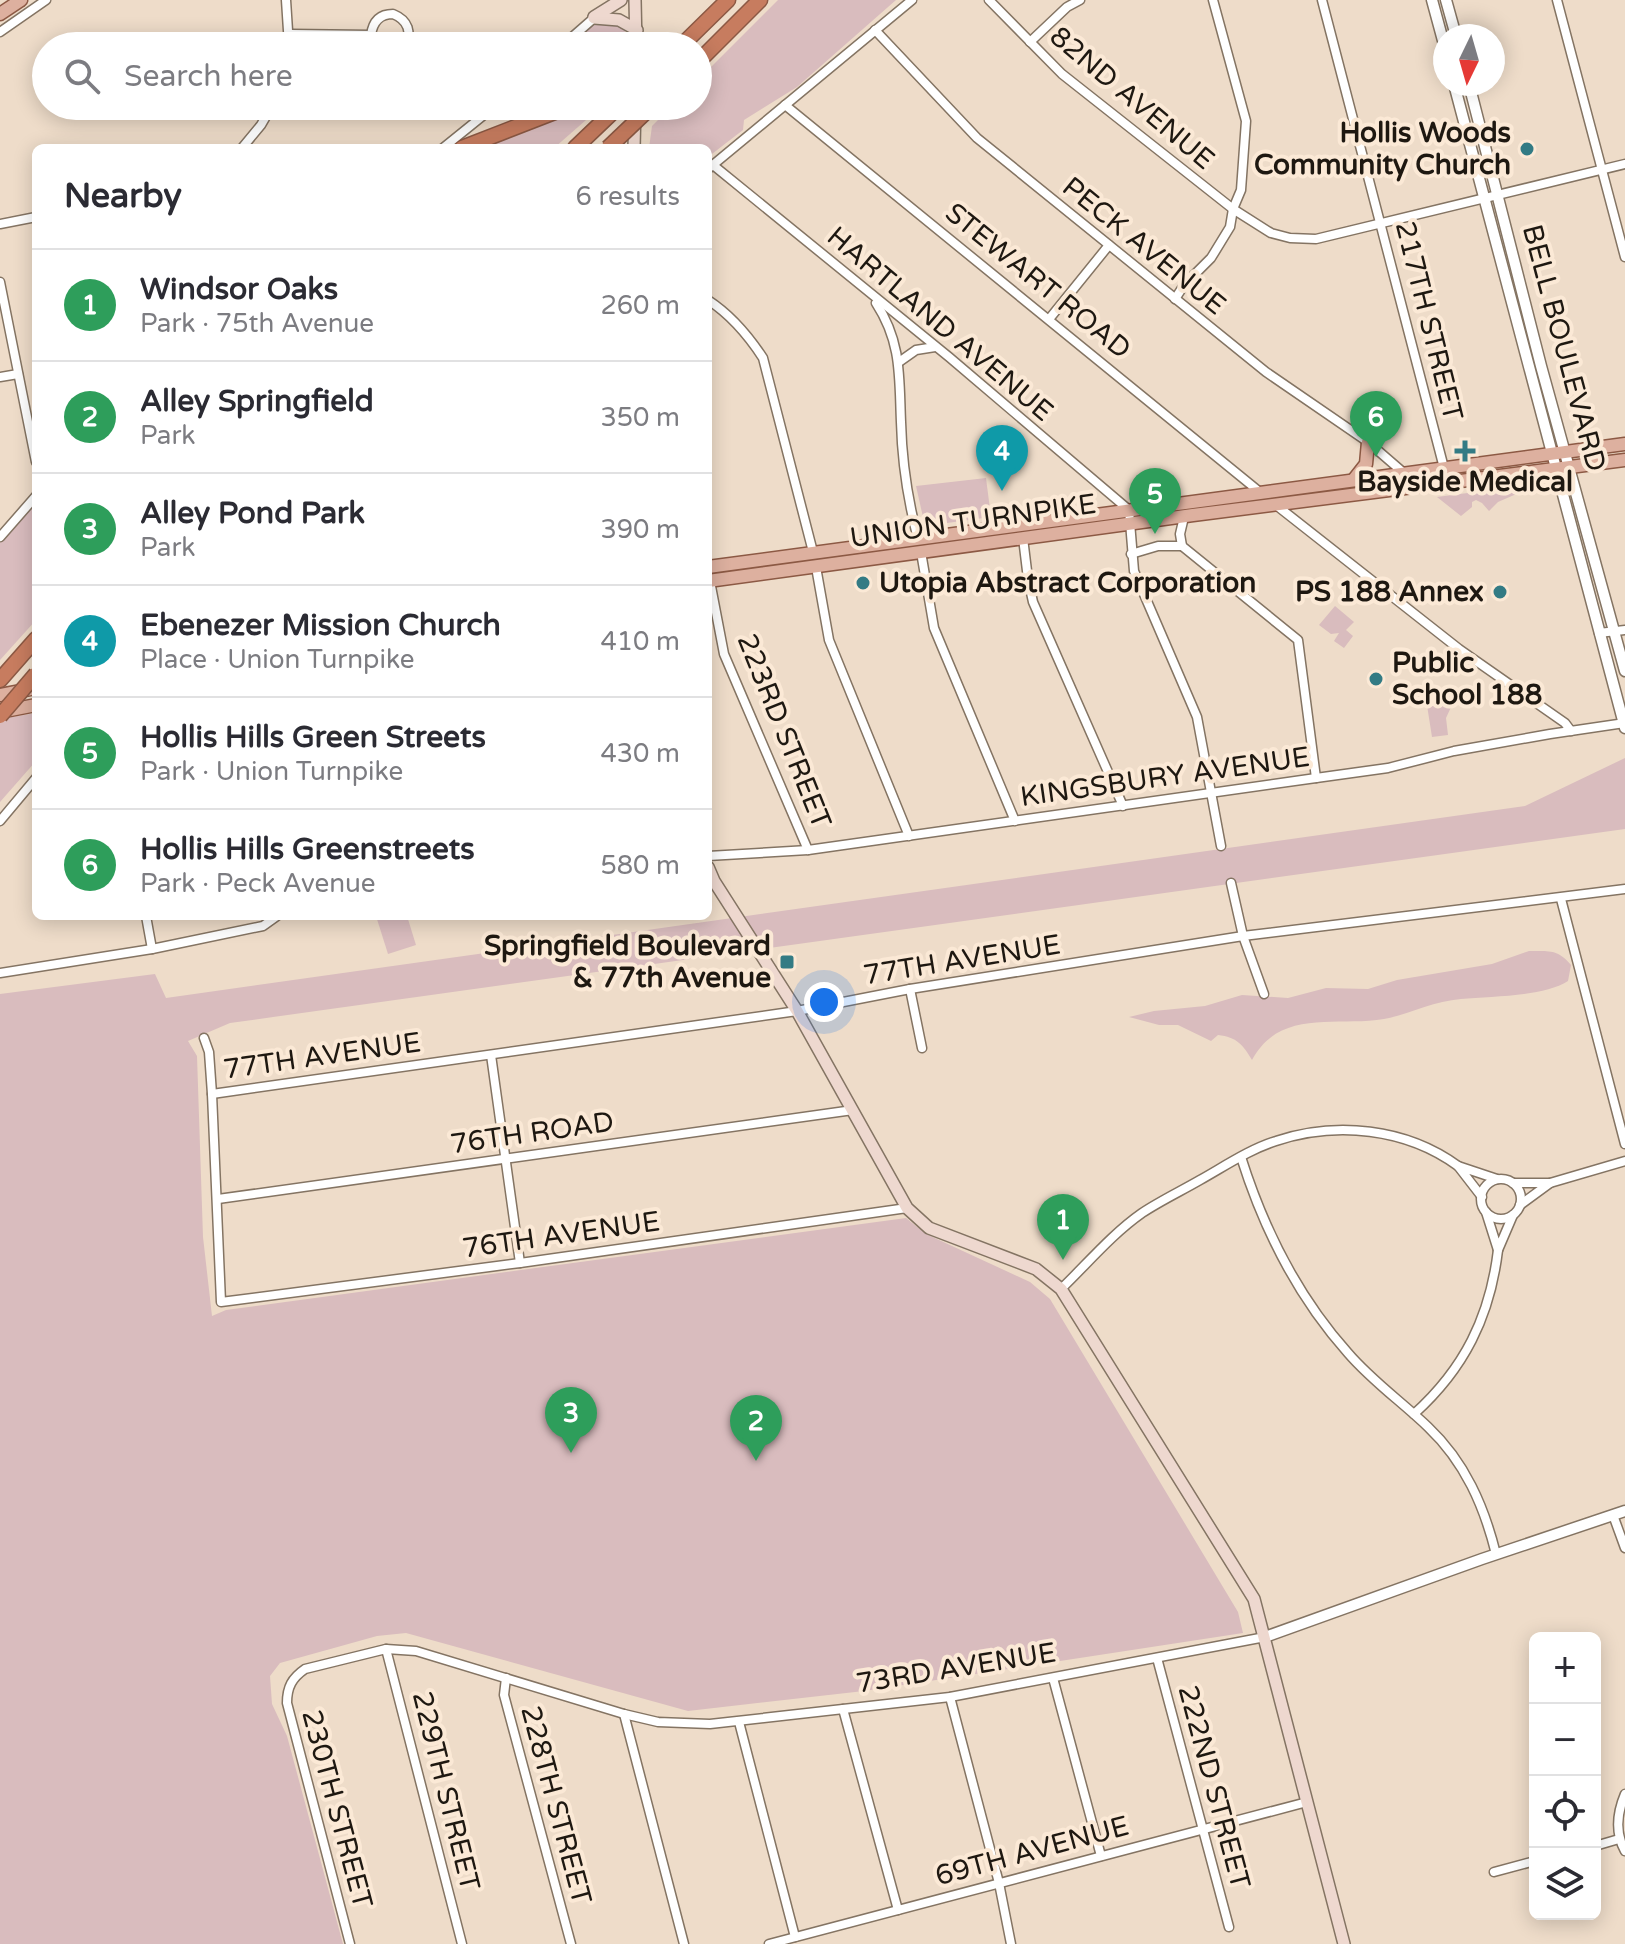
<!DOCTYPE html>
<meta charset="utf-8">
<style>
:root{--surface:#fff;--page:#f2f2f3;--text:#2b2b33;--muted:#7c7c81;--line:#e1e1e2;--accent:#337b84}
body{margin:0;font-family:"Varela Round",sans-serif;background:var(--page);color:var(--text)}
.controls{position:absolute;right:24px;bottom:24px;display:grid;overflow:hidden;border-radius:12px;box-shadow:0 4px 20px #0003}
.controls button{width:72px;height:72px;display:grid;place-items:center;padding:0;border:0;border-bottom:2px solid var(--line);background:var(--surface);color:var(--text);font:40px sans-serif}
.compass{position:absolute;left:1433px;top:24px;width:72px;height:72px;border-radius:50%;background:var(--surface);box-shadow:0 4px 20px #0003;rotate:185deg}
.you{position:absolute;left:824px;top:1002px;width:28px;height:28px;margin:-20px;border:6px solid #fff;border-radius:50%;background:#1a73e8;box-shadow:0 0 0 12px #1a73e833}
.badge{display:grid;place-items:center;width:52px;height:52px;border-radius:50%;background:var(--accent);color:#fff;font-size:26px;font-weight:700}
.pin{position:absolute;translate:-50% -66px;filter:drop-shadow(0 2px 4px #0008)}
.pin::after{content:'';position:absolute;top:42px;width:28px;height:24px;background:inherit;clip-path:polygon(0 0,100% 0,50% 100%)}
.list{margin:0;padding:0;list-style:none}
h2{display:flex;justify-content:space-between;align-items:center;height:104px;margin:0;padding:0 32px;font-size:34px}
h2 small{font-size:26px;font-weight:400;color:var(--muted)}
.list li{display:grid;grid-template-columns:52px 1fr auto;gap:24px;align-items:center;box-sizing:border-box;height:112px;padding:0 32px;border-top:2px solid var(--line)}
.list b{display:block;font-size:30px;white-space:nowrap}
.list p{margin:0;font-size:26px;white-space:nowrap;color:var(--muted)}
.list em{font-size:26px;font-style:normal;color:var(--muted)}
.icon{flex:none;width:44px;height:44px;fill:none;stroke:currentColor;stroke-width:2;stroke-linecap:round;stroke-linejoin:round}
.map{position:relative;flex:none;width:1625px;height:1944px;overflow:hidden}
.search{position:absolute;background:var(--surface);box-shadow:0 4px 20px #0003;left:32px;top:32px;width:680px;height:88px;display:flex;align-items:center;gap:20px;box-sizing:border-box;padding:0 28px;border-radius:44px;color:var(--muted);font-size:30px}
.panel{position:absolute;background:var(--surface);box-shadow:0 4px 20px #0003;left:32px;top:144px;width:680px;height:776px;border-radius:12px}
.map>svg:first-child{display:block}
.green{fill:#d9bcbe}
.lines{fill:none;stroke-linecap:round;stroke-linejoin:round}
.minor-casing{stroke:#847463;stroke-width:11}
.tertiary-casing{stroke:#847463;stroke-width:13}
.secondary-casing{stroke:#847463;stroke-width:14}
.primary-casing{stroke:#8c5944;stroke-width:15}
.motorway-casing{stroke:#8c5944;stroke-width:17}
.minor{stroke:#fff;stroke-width:8}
.tertiary{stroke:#fff;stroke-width:10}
.secondary{stroke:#eed8cf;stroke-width:11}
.primary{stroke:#ddb09f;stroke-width:12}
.motorway{stroke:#c77c5f;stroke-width:14}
.motorway-bridge-casing{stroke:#8c5944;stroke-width:17;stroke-linecap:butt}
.motorway-bridge{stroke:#c77c5f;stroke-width:14}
.poi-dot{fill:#337b84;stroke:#fbe9d6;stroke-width:3}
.labels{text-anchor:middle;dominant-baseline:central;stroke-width:8;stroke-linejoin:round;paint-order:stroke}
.street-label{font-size:28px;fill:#1e1811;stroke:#fbe9d6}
.poi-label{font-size:28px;font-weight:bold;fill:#1e1811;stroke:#fbe9d6;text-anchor:end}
</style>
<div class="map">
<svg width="1625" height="1944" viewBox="0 0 1625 1944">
<rect width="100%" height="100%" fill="#eedcc9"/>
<g class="green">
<polygon points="778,0 896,0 797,87 744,120 743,130 708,157 708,148 649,148 652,126 672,106 698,106 698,80"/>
<polygon points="614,22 624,27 628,46 571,46 593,23"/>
<polygon points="584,106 602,106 554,148 468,148 560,118"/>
<polygon points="986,478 991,517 925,526 916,486"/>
<polygon points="1521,486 1521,492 1498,502 1489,511 1482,503 1476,500 1472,502 1472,507 1461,516 1437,497"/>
<polygon points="36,501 36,620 0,660 0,543"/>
<polygon points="1335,606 1354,622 1346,630 1353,636 1344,648 1334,641 1339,633 1331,634 1319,625"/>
<polygon points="1451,696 1452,705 1446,718 1448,735 1432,737 1426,699"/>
<polygon points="36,713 36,761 0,802 0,719"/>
<polygon points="1625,758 1625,829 230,1023 188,1041 197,1056 203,1237 212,1316 226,1310 906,1218 926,1234 1030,1282 1050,1299 1238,1612 1243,1633 864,1691 688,1711 406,1633 377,1636 280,1663 270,1676 272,1704 287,1736 343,1944 0,1944 0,994 155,974 166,998 1525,806"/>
<polygon points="376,916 407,916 416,945 388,954"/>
<path d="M1529,951C1549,951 1558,949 1571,965L1568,981C1543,997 1491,996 1461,999C1434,1001 1410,1014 1384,1019C1336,1027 1280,1008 1252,1060C1243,1045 1237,1037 1218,1035L1211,1041L1178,1025H1159L1129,1017L1154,1011L1205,1006L1242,995L1288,998L1326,988L1368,989L1397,980L1492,964Z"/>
</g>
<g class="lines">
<defs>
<g id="minor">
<polyline points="286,0 289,46"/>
<polyline points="989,0 1062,74 1233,209 1271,233 1290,238 1316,239 1625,164"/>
<polyline points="1322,0 1444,468"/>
<polyline points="1557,0 1625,257"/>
<polyline points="875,30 977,138 1266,372 1368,442 1405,474"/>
<polyline points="0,32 46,0"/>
<polyline points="290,34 371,35"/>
<polyline points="1030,42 1067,7 1080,0"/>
<path d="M377,46L371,35C373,21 380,14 393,14C408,20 413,33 404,46"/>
<polyline points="562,46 594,18"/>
<polyline points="785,105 1261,493"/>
<polyline points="242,148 261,125 272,106"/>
<polyline points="443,148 495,106"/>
<polyline points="713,165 949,357 1129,510 1134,571 1197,717 1221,846"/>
<polyline points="708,169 912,0"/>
<polyline points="0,224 36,217"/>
<polyline points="0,282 36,462"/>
<polyline points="1175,299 1184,285 1211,258 1230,227 1233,209 1241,190 1246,121 1213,0"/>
<path d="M708,300C731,315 748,335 763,358L813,552"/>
<path d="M876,303C902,343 899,377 901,422C902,462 908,501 918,539"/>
<polyline points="1050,318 1109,245"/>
<polyline points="899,362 916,350 935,347"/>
<polyline points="0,377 18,374"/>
<polyline points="1276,505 1459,649 1565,723 1571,731"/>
<polyline points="1184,517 1180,534 1182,546 1298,640 1316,778"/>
<polyline points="0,537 36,496"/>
<polyline points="1023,538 1028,579 1033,602 1123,806"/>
<polyline points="921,552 934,628 1015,821"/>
<polyline points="1131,554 1158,546 1182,546"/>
<polyline points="816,567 829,640 909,836"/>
<polyline points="710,581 724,654 808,850"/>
<polyline points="1599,633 1625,630"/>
<polyline points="0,821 36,778"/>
<polyline points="708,856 808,850 1316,778 1388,768 1454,751 1550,734 1625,723"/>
<polyline points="1231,883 1243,936 1264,994"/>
<polyline points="1561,899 1625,1144"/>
<polyline points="146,916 152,949"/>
<polyline points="0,973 152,949 263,926 277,916"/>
<polyline points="910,989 922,1048"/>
<polyline points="204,1038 209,1052 212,1094 221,1302 520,1263 907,1208"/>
<polyline points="491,1055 520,1263"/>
<polyline points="212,1094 797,1011 910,989 1243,936 1625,889"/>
<path d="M1241,1157C1264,1230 1297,1296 1348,1353C1372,1381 1402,1402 1428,1427C1465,1462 1484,1506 1496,1554"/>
<circle cx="1501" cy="1199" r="20"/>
<polyline points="1513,1183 1550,1183 1520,1205"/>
<polyline points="1550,1183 1625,1161"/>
<polyline points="1482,1197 1458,1166 1497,1179"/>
<polyline points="218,1199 853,1110"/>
<polyline points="1486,1212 1498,1250 1513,1215"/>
<path d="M1061,1289C1087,1264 1112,1234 1142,1213C1160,1201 1181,1191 1200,1180C1225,1166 1250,1149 1276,1141C1336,1121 1406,1128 1458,1166"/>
<path d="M1414,1414C1464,1369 1490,1317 1498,1250"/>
<polyline points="1613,1515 1625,1548"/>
<polyline points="386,1649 462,1944"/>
<polyline points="1157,1658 1229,1927"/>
<polyline points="506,1678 504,1695 571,1944"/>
<polyline points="1053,1678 1101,1856"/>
<polyline points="950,1697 999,1883 1011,1944"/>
<polyline points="843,1709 898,1910"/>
<polyline points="624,1714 684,1944"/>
<polyline points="739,1722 795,1937"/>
<path d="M1625,1794C1617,1813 1615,1833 1625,1851"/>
<polyline points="1595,1846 1619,1839"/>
<polyline points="1494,1872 1535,1861"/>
<path d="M350,1944L287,1703C287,1687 292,1678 305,1669L386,1649L416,1651L624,1714L658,1722L710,1724L950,1697L1265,1637"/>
<polyline points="769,1944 1307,1802"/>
</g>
<g id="tertiary">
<polyline points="1432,0 1445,48"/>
<polyline points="1446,0 1456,36"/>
<polyline points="1454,84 1625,728"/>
<polyline points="1469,84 1541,366 1625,671"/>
<polyline points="1265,1637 1482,1559 1625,1511"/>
</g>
<g id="secondary">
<polyline points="635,0 636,46"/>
<polyline points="594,17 621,0"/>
<polyline points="594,18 619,20 637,30"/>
<polyline points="634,148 635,106"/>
<polyline points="708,867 714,881 797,1011 907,1208 929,1228 1036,1269 1061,1289 1254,1599 1344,1944"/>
</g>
<g id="primary">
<polyline points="0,14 21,0"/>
<polyline points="1355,478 1366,464 1368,442"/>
<polyline points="708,567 1625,444"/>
<polyline points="708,581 1193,515 1625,460"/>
<polyline points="0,695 36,688"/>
<polyline points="0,712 36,705"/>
</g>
<g id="motorway">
<polyline points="681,46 728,0"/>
<polyline points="698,62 760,0"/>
<polyline points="462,148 570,106"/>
<polyline points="575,148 619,106"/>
<polyline points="0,680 36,639"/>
</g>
</defs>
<use href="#minor" class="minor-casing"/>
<use href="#tertiary" class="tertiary-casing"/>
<use href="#secondary" class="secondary-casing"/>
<use href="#primary" class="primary-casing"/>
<use href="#motorway" class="motorway-casing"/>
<use href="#minor" class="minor"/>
<use href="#tertiary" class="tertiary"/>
<use href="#secondary" class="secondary"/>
<use href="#primary" class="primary"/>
<use href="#motorway" class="motorway"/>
<defs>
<g id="motorway-bridge">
<polyline points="608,148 652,106"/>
<polyline points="0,716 36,674"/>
</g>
</defs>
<use href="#motorway-bridge" class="motorway-bridge-casing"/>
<use href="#motorway-bridge" class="motorway-bridge"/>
</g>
<g class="poi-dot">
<circle cx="1527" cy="149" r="8"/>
<path d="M1461 439h8v8h8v8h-8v8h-8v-8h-8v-8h8z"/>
<circle cx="863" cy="583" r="8"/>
<circle cx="1500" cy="592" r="8"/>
<circle cx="1376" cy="679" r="8"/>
<rect x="779" y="954" width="16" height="16" rx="4"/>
</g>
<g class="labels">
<g class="street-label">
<text transform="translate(1132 98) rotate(40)">82ND AVENUE</text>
<text transform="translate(1144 246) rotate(39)">PECK AVENUE</text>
<text transform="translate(1038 281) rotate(39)">STEWART ROAD</text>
<text transform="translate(1429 321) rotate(76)">217TH STREET</text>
<text transform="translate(940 324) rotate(40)">HARTLAND AVENUE</text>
<text transform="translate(1564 348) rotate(75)">BELL BOULEVARD</text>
<text transform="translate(973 521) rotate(-8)">UNION TURNPIKE</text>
<text transform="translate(784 731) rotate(68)">223RD STREET</text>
<text transform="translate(1165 777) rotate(-8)">KINGSBURY AVENUE</text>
<text transform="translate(962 960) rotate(-9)">77TH AVENUE</text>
<text transform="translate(322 1056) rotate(-8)">77TH AVENUE</text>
<text transform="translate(532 1133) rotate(-8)">76TH ROAD</text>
<text transform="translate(561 1235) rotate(-8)">76TH AVENUE</text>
<text transform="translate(956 1668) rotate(-9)">73RD AVENUE</text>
<text transform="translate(1214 1787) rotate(75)">222ND STREET</text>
<text transform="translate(446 1791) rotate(76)">229TH STREET</text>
<text transform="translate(556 1805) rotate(75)">228TH STREET</text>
<text transform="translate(337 1809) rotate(75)">230TH STREET</text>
<text transform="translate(1032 1851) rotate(-15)">69TH AVENUE</text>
</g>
<g class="poi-label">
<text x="1511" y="133">Hollis Woods<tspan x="1511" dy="32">Community Church</tspan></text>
<text x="1465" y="482" text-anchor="middle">Bayside Medical</text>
<text x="879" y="583" text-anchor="start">Utopia Abstract Corporation</text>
<text x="1484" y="592">PS 188 Annex</text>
<text x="1392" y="663" text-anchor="start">Public<tspan x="1392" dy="32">School 188</tspan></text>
<text x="771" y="946">Springfield Boulevard<tspan x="771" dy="32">&amp; 77th Avenue</tspan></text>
</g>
</g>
</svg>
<div class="controls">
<button>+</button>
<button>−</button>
<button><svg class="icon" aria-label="locate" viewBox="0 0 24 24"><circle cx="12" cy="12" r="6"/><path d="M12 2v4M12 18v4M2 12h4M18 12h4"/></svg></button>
<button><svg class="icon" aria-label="layers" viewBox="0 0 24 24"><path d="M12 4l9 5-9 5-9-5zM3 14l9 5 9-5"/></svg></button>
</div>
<svg class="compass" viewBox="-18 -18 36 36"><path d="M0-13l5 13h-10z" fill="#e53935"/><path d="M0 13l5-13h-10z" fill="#7c7c81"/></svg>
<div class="you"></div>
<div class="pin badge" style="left:1063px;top:1260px;background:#2e9e5b">1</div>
<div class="pin badge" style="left:756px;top:1461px;background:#2e9e5b">2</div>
<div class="pin badge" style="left:571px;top:1453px;background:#2e9e5b">3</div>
<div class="pin badge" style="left:1002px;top:491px;background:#0f9aa8">4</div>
<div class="pin badge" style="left:1155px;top:534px;background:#2e9e5b">5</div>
<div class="pin badge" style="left:1376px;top:457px;background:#2e9e5b">6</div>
<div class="search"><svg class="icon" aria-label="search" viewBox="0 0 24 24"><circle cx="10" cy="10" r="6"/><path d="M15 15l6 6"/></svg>Search here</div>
<section class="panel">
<h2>Nearby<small>6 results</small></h2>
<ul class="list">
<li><span class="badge" style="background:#2e9e5b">1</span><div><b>Windsor Oaks</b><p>Park · 75th Avenue</p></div><em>260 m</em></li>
<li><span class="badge" style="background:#2e9e5b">2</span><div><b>Alley Springfield</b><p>Park</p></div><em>350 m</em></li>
<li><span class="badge" style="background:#2e9e5b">3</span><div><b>Alley Pond Park</b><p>Park</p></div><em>390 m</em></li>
<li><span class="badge" style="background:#0f9aa8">4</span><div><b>Ebenezer Mission Church</b><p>Place · Union Turnpike</p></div><em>410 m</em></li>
<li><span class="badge" style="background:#2e9e5b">5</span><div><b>Hollis Hills Green Streets</b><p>Park · Union Turnpike</p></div><em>430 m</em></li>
<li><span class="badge" style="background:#2e9e5b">6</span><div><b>Hollis Hills Greenstreets</b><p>Park · Peck Avenue</p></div><em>580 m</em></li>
</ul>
</section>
</div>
